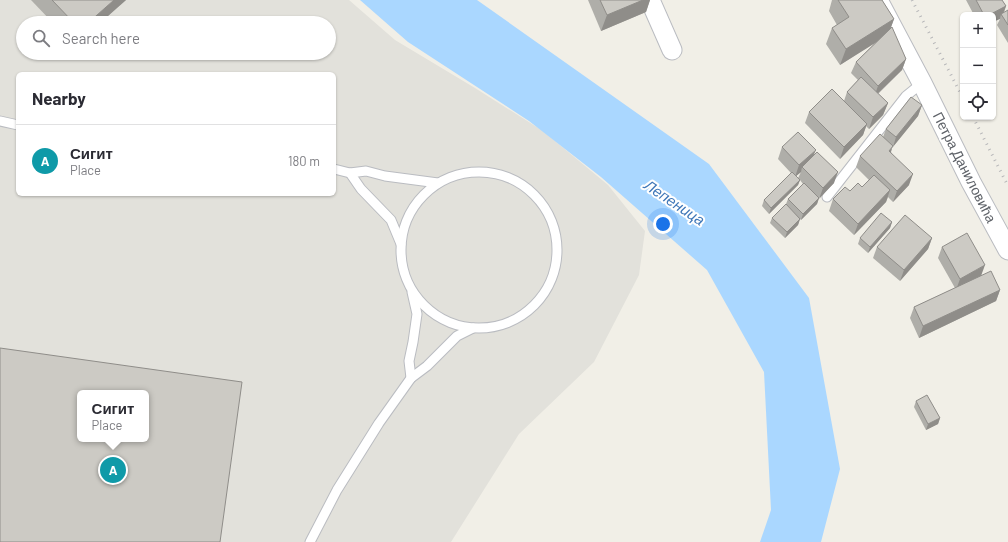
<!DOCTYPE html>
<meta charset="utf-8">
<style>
:root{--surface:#fff;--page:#f2f2f3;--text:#2b2b33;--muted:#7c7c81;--line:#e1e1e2;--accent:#1a73e8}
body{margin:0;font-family:Barlow,sans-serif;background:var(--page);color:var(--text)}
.controls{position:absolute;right:12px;top:12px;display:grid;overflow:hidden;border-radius:6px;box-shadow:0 1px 3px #0004}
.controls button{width:36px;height:36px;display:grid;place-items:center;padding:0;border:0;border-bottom:1px solid var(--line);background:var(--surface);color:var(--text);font:20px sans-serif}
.you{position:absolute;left:663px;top:224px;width:14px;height:14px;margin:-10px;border:3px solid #fff;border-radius:50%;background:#1a73e8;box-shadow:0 0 0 6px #1a73e833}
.badge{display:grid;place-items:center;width:26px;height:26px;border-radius:50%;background:var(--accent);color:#fff;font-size:13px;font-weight:700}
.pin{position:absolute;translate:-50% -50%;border:2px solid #fff;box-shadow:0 1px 4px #0006}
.popup{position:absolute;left:77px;top:390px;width:72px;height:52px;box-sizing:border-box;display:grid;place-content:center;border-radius:6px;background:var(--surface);filter:drop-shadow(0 1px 3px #0005);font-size:13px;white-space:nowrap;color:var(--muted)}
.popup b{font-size:15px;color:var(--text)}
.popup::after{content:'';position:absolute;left:50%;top:100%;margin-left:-8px;border:8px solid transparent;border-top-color:var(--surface)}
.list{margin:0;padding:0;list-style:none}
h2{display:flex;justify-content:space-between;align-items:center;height:52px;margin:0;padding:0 16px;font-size:17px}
h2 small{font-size:13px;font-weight:400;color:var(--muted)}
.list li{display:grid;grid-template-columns:26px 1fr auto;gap:12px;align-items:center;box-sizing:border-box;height:72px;padding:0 16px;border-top:1px solid var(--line)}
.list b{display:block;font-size:15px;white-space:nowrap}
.list p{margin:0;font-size:13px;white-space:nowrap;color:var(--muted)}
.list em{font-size:13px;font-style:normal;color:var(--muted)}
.icon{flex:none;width:22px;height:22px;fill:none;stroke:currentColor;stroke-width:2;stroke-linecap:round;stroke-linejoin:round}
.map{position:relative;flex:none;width:1008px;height:542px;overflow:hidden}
.search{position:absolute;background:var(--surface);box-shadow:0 1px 3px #0004;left:16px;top:16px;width:320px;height:44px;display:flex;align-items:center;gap:10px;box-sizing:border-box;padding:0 14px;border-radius:22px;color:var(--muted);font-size:15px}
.panel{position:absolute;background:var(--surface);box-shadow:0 1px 3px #0004;left:16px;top:72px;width:320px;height:124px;border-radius:6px}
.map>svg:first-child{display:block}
.industrial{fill:#e2e1db;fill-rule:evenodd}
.water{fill:#aad7ff}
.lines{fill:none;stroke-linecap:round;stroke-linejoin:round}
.lane-casing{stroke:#babcc1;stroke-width:11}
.street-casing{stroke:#babcc1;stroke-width:21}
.lane{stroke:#fff;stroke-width:9}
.street{stroke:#fff;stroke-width:19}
.rail{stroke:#b6b6b8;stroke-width:3;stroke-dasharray:1 5;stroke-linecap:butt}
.wall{fill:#afaea9;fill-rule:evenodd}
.shaded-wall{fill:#8f8d89}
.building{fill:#cccac4;stroke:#8f8d89;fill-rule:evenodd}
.labels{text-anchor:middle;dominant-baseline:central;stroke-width:4;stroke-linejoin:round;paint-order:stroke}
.street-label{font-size:14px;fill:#5e6268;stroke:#fff}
.water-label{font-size:15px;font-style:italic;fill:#3f77b8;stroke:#fff}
</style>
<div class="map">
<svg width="1008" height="542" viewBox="0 0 1008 542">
<rect width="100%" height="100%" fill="#f1efe7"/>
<path class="industrial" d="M0,0H349L395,40L475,88L543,131L608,185L645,231L639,275L594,362L519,434L451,542H0ZM23,23H329V53H23ZM18,74H334V194H18ZM80,393H146V439H80Z"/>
<polygon class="water" points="360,0 477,0 709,164 809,298 840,469 821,542 760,542 771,510 764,372 707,270 601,177 529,121 408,42"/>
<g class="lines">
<defs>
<g id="lane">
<polyline points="0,121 18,125"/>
<polyline points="334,169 350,173 366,171 385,176 438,183"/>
<circle cx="479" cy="250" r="78"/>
<polyline points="350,173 361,189 391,220 401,244"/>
<polyline points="827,197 906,96 922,83"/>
<polyline points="411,378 409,361 413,342 417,314 412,292"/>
<polyline points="310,542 337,490 379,423 411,378 427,366 457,336 473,328"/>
</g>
<g id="street">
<polyline points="650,0 672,50"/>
<polyline points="878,0 922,83 971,182 1008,250"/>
</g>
</defs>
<use href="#lane" class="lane-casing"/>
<use href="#street" class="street-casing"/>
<use href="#lane" class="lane"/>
<use href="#street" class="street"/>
<g class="rail">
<polyline points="912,0 963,98"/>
<polyline points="973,117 1008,186"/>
</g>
</g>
<g class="wall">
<polygon points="31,0 126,0 100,23 53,23"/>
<polygon points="588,0 650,0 646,12 601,31"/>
<polygon points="832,0 882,0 894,19 890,30 906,59 902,70 878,94 888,103 883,115 869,129 866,126 863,135 840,159 805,123 809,112 844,101 847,92 858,80 851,73 856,62 877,41 840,65 826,44 832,28 837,25 829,11"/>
<polygon points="966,0 1002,0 1006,6 1004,13 1008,10 1008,43 997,25 1000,19 993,15 974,15"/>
<polygon points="922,105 918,116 892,148 891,152 909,185 893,202 888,197 886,202 854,235 829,211 833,199 862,187 869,180 856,167 860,156 883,137 886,129"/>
<path d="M782,147L814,155L834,183L819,198L817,204L801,220L800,219L798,225L785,238L770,223L772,218L786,204L788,199L803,184L800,180L798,185L769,214L762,206L764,200L791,173L778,159ZM801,172L798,178L796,176Z"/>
<polygon points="892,222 890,228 868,253 858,244 860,238"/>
<polygon points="932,238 928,249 900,281 873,258 877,247"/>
<polygon points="942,247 1000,290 996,301 919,338 910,318 914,307 955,288 938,258"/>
<polygon points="916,401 940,418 938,424 926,430 914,407"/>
</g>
<g class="shaded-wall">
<polygon points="114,0 126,0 100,23 88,23"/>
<polygon points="643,0 650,0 646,12 601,31 607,15"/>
<polygon points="1006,6 1002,16 1001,14 1000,19 993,22 993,15 989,15"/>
<polygon points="894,19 888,35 840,65 846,49"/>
<polygon points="906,59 902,70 874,97 878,86"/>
<polygon points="888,103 883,115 869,129 873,117"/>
<polygon points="922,105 918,116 892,148 889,158 889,151 893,147 896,137"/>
<polygon points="867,124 863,135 840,159 844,147"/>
<polygon points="816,150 811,161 802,167 801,172 795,177 799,165"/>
<polygon points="838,172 834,183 819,199 823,188"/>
<polygon points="913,174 909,185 893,202 897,191"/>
<polygon points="800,180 798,185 769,214 771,208"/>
<polygon points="890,190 886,202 854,235 858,224"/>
<polygon points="819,198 817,204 801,220 803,214"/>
<polygon points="800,219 798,225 785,238 787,232"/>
<polygon points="892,222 890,228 868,253 870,247"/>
<polygon points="932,238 928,249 900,281 904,270"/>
<polygon points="985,265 981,276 956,290 960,279"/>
<polygon points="1000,290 996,301 919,338 923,326"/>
<polygon points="940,418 938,424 926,430 928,424"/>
</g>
<g class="building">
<polygon points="52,0 114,0 88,23 74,23"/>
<polygon points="600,0 643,0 607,15"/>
<polygon points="838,0 882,0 894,19 846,49 832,28 849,17"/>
<polygon points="976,0 1002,0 1006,6 989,15 984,15"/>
<polygon points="1008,10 1008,25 1001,14"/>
<polygon points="892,27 906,59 878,86 856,62"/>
<polygon points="861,77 888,103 873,117 847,92"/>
<polygon points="832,89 867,124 844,147 809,112"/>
<polygon points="911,97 922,105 896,137 886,129"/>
<polygon points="798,132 816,150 799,165 782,147"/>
<polygon points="880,134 893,146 889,151 913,174 897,191 860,156"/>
<polygon points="817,152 838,172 823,188 802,167"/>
<polygon points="792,172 800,180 771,208 764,200"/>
<polygon points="874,175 890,190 858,224 833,199 845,187 850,191 858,183 862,187"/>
<polygon points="804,183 819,198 803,214 788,199"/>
<polygon points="786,204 800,219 787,232 772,218"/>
<polygon points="881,213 892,222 870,247 860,238"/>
<polygon points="905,215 932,238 904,270 877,247"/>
<polygon points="967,233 985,265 960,279 942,247"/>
<polygon points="991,271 1000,290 923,326 914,307"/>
<path d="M0,348L242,382L220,542H0ZM80,393H146V439H80Z"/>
<polygon points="927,395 940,418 928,424 916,401"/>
</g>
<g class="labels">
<g class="street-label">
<text transform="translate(965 167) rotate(63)">Петра Даниловића</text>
</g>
<g class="water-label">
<text transform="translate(675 202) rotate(34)">Лепеница</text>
</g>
</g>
</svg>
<div class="controls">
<button>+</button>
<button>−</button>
<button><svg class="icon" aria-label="locate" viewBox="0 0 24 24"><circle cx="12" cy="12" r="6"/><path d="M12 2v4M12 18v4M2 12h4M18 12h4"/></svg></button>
</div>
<div class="you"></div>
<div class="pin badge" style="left:113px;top:470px;background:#0f9aa8">A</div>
<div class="popup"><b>Сигит</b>Place</div>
<div class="search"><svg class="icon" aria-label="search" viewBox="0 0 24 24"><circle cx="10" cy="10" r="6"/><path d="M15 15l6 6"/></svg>Search here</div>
<section class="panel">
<h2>Nearby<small></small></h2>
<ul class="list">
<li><span class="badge" style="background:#0f9aa8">A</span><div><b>Сигит</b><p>Place</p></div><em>180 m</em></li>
</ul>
</section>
</div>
